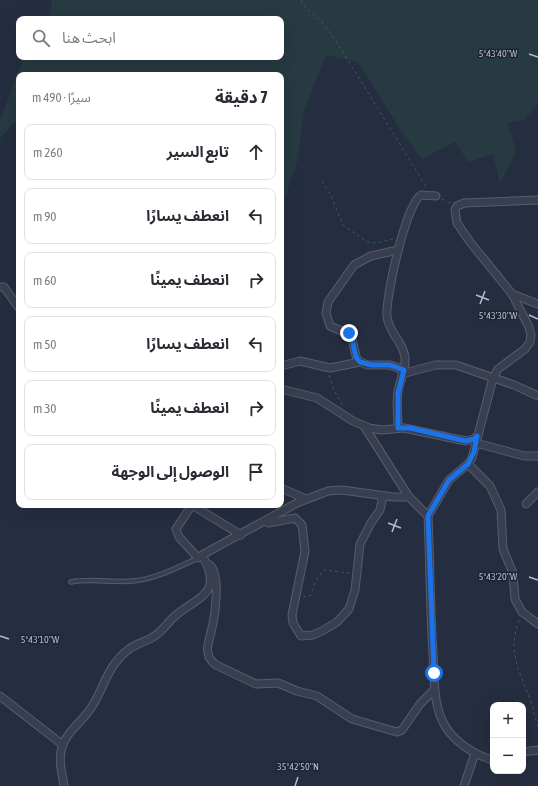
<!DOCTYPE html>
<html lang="ar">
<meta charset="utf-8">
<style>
:root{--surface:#fff;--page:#f7f7f7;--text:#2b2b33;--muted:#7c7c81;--line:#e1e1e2}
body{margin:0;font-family:"Asap Condensed","Noto Sans Arabic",sans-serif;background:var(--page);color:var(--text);direction:rtl}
.controls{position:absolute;right:12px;bottom:12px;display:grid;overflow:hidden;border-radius:8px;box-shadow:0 4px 16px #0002}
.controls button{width:36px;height:36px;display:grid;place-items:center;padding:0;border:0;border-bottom:1px solid var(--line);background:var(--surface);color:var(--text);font:20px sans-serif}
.stop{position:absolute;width:12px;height:12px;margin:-9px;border:3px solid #1a73e8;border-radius:50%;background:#fff}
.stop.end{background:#1a73e8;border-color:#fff;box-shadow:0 1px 4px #0008}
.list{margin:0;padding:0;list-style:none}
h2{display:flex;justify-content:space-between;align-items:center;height:52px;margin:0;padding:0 16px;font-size:17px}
h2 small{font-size:13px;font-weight:400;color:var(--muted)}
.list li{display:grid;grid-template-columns:26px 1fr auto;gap:12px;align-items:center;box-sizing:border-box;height:56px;margin:0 8px 8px;padding:0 8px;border:1px solid var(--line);border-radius:8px}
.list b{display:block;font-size:15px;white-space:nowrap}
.list em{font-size:13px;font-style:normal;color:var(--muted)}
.icon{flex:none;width:22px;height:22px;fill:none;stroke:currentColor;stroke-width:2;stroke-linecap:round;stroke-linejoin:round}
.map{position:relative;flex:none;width:538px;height:786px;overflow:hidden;direction:ltr}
.search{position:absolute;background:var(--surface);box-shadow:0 4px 16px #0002;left:16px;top:16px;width:268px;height:44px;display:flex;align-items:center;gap:10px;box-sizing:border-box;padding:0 14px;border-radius:8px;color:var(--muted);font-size:15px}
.panel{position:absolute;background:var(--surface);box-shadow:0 4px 16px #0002;left:16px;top:72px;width:268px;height:436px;border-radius:8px;direction:rtl}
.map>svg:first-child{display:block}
.green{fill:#273a41}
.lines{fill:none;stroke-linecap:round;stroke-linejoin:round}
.lane-casing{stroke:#575d6e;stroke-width:5.5}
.street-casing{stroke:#575d6e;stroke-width:9}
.path{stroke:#42565b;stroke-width:1;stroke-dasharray:3 3;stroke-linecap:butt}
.lane{stroke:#393f50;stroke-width:3.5}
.street{stroke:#393f50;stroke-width:7}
.route{stroke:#1a73e8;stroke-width:5}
.ticks{fill:none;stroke:#b5bbcb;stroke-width:1.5}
.ticks-label{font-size:10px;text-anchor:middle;fill:#b5bbcb;stroke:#1e2435;stroke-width:3;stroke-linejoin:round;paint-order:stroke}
</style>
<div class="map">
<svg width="538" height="786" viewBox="0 0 538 786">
<rect width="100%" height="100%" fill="#252d40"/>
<polygon class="green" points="52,0 538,0 538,104 524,120 508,123 516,151 500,184 493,154 468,162 455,142 422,159 398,126 358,62 326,55 304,110 297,163 281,211 281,75 19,75 19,118 0,138 0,121 22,61 25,57 281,57 281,19 49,19"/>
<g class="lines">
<defs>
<path id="lane" d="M71,582C92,578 112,583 133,581C156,579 178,567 198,558"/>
<g id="street">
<polyline points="398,250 371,256 354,265 328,302 326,313 330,326 351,335 357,360 367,365 390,365 404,370"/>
<polyline points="0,287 4,287 19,308"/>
<polyline points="512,294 538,304"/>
<polyline points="281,366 300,361 330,368 360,362"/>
<polyline points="402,374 435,365 456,365 514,385 538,396"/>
<polyline points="281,389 317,398 353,421 369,428 382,430 404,428 466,441 474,439 477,436"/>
<path d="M364,426L409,497L428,516C430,562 430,608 433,653C434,675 433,700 442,720C450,739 473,755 493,760"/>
<path d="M398,428C398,416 396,403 398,391C400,380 406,370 405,358C404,343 389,333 387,317C385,298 406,204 421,195L436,196"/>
<polyline points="476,443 524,456 538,456"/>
<polyline points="468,464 490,486 501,510 503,549 513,573 515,599 522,612 538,624"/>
<polyline points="281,488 306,499"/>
<polyline points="526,504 538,492"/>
<polyline points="192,505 176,529 179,537 198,558"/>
<polyline points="192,505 241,535"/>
<polyline points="428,516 449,480 468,464 472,458 493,378 498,369 525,349 530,342 531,335 529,327 512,294 470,242 457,223 455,210 457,206 464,203 538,200"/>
<polyline points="268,523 295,518 302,525 305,551 292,615 293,623 301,636 313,635 324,630 337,622 349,609 355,590 360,544 371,523 380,510 383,496"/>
<path d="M210,565C221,575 215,617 211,632C210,638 206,646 208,653C209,659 212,662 216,665L256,684L278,683L297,691L317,696L352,719L397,732L402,730L420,704L435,689"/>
<polyline points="0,696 63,745"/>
<polyline points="523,752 538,750"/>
<path d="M64,786C62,772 58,761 62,747C67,731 82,722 91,708C105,687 106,667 129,649C136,644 145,642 153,637C162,632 167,623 175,616C199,596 224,594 202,555L297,503L328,491L342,490L393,497H409"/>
<polyline points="464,786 475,753"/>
</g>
</defs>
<use href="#lane" class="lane-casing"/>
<use href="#street" class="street-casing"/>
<g class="path">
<polyline points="301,0 306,8 322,22 336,41 427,188"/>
<polyline points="322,181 331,196 343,225 367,242 376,243 393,239"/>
<polyline points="442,199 450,203"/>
<polyline points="329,375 333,388 343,406"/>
<polyline points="303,597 310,596 317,579 324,570 350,573"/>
<path d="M519,620C507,653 520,672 531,702C534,710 535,718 538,726"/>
</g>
<use href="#lane" class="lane"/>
<use href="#street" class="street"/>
</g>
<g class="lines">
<polyline class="route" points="349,333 351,335 356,357 360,362 372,365 390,365 404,370 398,393 398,428 410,428 466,441 474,439 477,436 474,452 468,464 449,480 428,516 434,673"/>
</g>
<path class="ticks" d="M529,54L538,57M476,295L489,300M480,304L485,291M529,315L538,319M388,523L401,528M392,532L397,519M529,577L538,580M0,636L9,639M295,786L298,777"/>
<g class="ticks-label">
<text x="498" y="57">5°43'40"W</text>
<text x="498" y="319">5°43'30"W</text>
<text x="498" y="580">5°43'20"W</text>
<text x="40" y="643">5°43'10"W</text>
<text x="298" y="770">35°42'50"N</text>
</g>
</svg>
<div class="controls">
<button>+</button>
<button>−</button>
</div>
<div class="stop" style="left:434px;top:673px"></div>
<div class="stop end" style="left:349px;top:333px"></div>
<div class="search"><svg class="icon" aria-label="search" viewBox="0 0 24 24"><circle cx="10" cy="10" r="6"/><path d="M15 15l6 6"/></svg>ابحث هنا</div>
<section class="panel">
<h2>7 دقيقة<small>سيرًا · 490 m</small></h2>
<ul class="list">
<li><svg class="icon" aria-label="ahead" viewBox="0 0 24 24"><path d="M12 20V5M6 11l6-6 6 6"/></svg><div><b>تابع السير</b></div><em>260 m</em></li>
<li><svg class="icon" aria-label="left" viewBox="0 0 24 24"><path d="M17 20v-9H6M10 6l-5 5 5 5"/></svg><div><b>انعطف يسارًا</b></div><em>90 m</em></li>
<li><svg class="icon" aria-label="right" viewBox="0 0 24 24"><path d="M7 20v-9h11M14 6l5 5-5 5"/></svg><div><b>انعطف يمينًا</b></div><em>60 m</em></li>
<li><svg class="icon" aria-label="left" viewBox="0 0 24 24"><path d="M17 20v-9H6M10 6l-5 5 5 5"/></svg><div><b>انعطف يسارًا</b></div><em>50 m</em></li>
<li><svg class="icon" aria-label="right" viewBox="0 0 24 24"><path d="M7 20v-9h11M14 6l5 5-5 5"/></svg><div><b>انعطف يمينًا</b></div><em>30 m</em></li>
<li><svg class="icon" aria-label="arrive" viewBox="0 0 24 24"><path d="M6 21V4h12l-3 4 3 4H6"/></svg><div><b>الوصول إلى الوجهة</b></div></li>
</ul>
</section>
</div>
